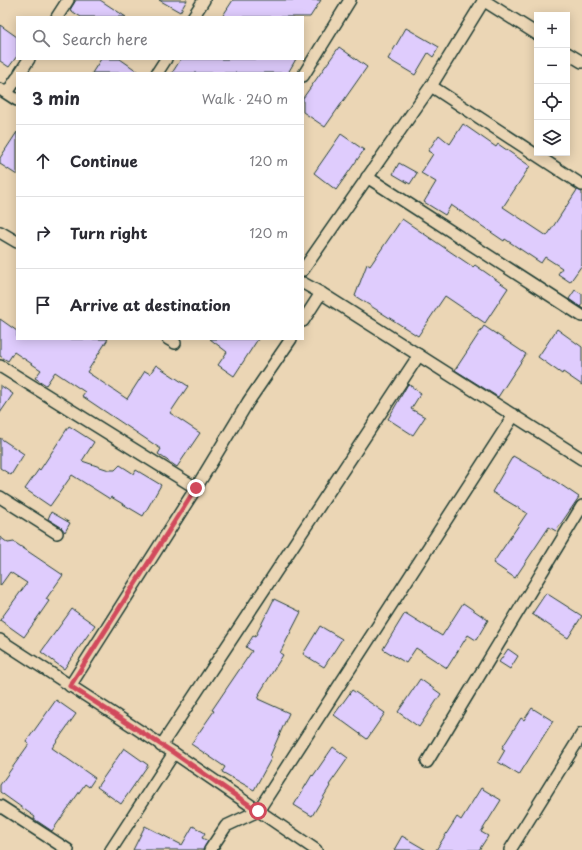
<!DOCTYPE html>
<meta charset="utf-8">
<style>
:root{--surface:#fff;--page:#f7f7f7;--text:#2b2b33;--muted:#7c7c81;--line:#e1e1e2}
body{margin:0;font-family:"Playpen Sans",sans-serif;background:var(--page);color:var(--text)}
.controls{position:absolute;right:12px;top:12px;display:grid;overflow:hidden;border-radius:0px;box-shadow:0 2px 10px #0003}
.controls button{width:36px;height:36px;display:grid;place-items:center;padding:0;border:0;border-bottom:1px solid var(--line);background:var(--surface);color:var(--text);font:20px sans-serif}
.stop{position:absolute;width:12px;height:12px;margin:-9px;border:3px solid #d1495b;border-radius:50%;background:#fff}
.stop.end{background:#d1495b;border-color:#fff;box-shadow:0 1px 4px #0008}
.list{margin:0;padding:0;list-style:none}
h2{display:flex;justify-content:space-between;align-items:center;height:52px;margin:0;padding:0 16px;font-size:17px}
h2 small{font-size:13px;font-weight:400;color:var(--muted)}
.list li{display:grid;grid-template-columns:26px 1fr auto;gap:12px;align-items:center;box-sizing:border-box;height:72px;padding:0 16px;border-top:1px solid var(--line)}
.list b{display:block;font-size:15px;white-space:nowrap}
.list em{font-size:13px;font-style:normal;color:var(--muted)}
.icon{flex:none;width:22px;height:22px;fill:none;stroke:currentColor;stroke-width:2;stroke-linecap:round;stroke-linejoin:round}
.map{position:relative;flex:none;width:582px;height:850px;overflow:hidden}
.search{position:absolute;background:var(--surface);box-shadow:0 2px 10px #0003;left:16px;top:16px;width:288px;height:44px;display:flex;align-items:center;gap:10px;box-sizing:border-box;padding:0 14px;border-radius:0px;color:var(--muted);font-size:15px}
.panel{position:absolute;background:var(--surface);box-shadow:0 2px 10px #0003;left:16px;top:72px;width:288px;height:268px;border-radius:0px}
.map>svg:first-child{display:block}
.building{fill:#dfccfd;stroke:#1f3d34}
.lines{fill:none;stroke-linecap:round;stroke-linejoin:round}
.street-casing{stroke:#1f3d34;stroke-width:14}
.street{stroke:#ebd6b5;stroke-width:11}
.route{stroke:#d1495b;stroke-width:5}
</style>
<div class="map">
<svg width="582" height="850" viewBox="0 0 582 850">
<rect width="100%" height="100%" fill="#ebd6b5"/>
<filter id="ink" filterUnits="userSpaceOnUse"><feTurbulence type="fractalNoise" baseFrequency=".025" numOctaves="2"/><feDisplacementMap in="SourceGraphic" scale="8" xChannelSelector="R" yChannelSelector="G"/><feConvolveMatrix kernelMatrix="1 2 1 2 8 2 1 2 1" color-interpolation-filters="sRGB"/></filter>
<g filter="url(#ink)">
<g class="building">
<polygon points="76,0 100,0 126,17 81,17 70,10"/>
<polygon points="159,0 187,0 180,12"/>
<polygon points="233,0 321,0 310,17 222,17"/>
<polygon points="0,25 17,37 17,56 9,67 0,61"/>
<polygon points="406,28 439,47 433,57 428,53 415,75 388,59"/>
<polygon points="339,47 367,67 325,127 303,112 303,98"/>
<polygon points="101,59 120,59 140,73 92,73"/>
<polygon points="181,59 296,59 288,73 172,73"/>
<polygon points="463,124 496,147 498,144 530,166 503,207 547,236 577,190 582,192 582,265 570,282 558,274 562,268 545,257 541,263 505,239 504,241 451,205 445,215 424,202 436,182 421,173 433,154 428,151 439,135 450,144"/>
<polygon points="17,132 17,175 0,164 0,158"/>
<polygon points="341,134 364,150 336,190 314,173"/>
<polygon points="399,163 417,173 410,184 393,174"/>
<polygon points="402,219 473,267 475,265 508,288 485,323 445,296 418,336 355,296 367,264 370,266"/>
<polygon points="575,290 582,294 582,304 580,307 569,299"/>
<polygon points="0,319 17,331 17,339 108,339 87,372 127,399 145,371 150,374 156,365 188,386 170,413 200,433 177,467 158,454 161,449 82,396 85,392 55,372 46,385 35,378 41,370 14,352 8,361 0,356"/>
<polygon points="484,326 526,354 498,397 455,370"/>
<polygon points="557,329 582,347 582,385 563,372 562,374 538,357"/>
<polygon points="210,339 258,339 234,376 218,365 227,352"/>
<polygon points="408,384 421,393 411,409 425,417 413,435 388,419"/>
<polygon points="0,385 13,394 0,413"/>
<polygon points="69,426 94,442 82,461 109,470 115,470 120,465 134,474 136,470 161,485 143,516 111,497 110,499 72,475 50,506 25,489 39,469 40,470"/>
<polygon points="0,438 24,454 11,475 0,468"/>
<polygon points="513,456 548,476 579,497 556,531 549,527 515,578 493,563 527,513 492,492"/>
<polygon points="51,512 70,523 65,532 61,527 48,519"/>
<polygon points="0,537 8,543 14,542 63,575 46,599 49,601 24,637 0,620 27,583 10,572 0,586"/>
<polygon points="546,593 582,616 568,638 532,614"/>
<polygon points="274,599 301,612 280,653 283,655 259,694 260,695 258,699 289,713 270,756 272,757 254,790 222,772 225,767 191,744 214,711 212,710 252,651 246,647 253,636 255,637"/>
<polygon points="463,603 488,620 476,640 468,635 447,668 416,648 406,663 383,649 405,613 442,636"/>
<polygon points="72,609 95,625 64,669 41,652"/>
<polygon points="320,626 342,639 324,667 303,654"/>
<polygon points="508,649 518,656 510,669 499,662"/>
<polygon points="420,679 441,694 419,727 398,712"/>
<polygon points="352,690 385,713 367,739 334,715"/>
<polygon points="56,700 76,714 52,748 95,778 89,787 85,784 52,831 34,819 35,817 0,792 0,785 29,744 26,742"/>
<polygon points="532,708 553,721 519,775 498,762 505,750 502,748 521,718 524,720"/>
<polygon points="333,747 348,758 329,785 330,786 312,816 294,805 312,775 313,776"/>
<polygon points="124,748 148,765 121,804 97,787"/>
<polygon points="481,788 501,800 481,832 488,836 479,850 436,850 457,817 461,820"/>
<polygon points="145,826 182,845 193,826 205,833 202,838 208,841 203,850 133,850"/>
<polygon points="402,836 426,850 394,850"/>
</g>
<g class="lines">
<defs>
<g id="street">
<polyline points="483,0 537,34"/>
<polyline points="57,17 68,0"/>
<polyline points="193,17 204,0"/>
<polyline points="567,53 582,62"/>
<polyline points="20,73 29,59"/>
<polyline points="157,73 166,59"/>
<polyline points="303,76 350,0"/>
<polyline points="431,86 582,185"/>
<polyline points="0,89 17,100"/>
<polyline points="7,93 17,78"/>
<polyline points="367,177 582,316"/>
<polyline points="0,232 17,242"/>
<polyline points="303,270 431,86 484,0"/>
<polyline points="303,283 321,293 582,459"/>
<polyline points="303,321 321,293"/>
<polyline points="168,339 175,343"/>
<polyline points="0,366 196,488"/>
<polyline points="0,497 57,533"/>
<polyline points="0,640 174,753 316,850"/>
<polyline points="70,686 196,488 248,402 291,339"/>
<polyline points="161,746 419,355"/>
<polyline points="427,762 582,506"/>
<polyline points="0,806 68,850"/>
<polyline points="111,850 174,753"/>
<polyline points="210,850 226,826 258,811 514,415"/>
<polyline points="510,850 582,734"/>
</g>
</defs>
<use href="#street" class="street-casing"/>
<use href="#street" class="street"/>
</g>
</g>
<g class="lines" filter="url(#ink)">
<polyline class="route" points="196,488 70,686 174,753 258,811"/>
</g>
</svg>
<div class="controls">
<button>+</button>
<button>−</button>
<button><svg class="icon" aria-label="locate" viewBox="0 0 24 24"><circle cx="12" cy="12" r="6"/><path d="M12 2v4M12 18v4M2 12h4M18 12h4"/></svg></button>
<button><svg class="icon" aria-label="layers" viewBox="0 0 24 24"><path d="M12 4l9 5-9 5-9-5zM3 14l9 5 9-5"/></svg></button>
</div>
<div class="stop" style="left:258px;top:811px"></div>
<div class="stop end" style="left:196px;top:488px"></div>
<div class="search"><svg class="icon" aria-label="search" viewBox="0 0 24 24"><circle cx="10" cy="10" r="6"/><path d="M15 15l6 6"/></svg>Search here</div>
<section class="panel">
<h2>3 min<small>Walk · 240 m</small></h2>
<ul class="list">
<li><svg class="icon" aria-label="ahead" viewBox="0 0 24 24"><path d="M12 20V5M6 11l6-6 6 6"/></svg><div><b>Continue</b></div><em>120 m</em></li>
<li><svg class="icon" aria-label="right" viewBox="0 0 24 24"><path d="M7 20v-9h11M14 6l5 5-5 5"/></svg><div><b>Turn right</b></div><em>120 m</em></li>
<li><svg class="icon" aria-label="arrive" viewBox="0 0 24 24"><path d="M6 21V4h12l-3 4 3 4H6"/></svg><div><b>Arrive at destination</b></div></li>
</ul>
</section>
</div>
